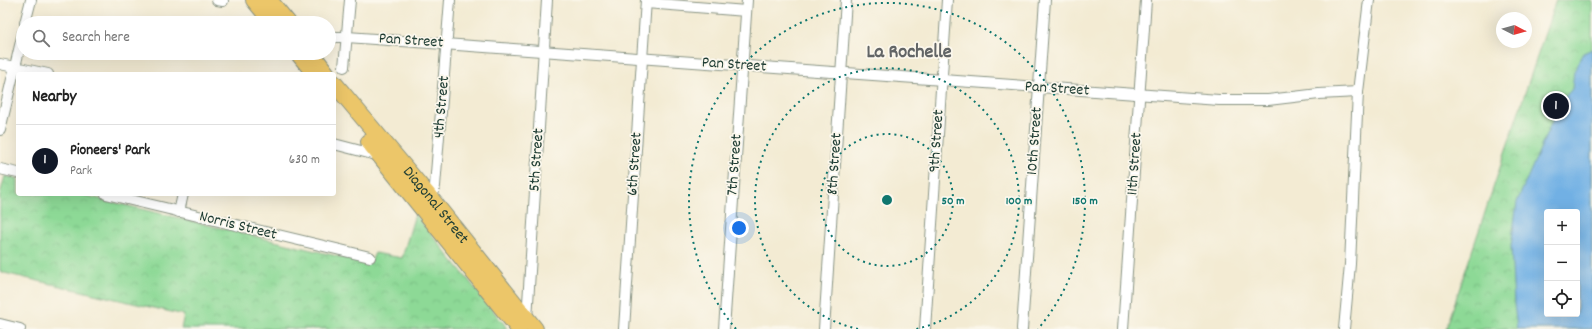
<!DOCTYPE html>
<meta charset="utf-8">
<style>
:root{--surface:#fff;--page:#f6f6f6;--text:#222;--muted:#767676;--line:#e0e0e0;--accent:#111827}
body{margin:0;font-family:Dekko,sans-serif;background:var(--page);color:var(--text)}
.controls{position:absolute;right:12px;bottom:12px;display:grid;overflow:hidden;border-radius:4px;box-shadow:0 4px 16px #0002}
.controls button{width:36px;height:36px;display:grid;place-items:center;padding:0;border:0;border-bottom:1px solid var(--line);background:var(--surface);color:var(--text);font:20px sans-serif}
.compass{position:absolute;left:1496px;top:12px;width:36px;height:36px;border-radius:50%;background:var(--surface);box-shadow:0 4px 16px #0002;rotate:96deg}
.you{position:absolute;left:739px;top:228px;width:14px;height:14px;margin:-10px;border:3px solid #fff;border-radius:50%;background:#1a73e8;box-shadow:0 0 0 6px #1a73e833}
.badge{display:grid;place-items:center;width:26px;height:26px;border-radius:50%;background:var(--accent);color:#fff;font-size:13px;font-weight:700}
.pin{position:absolute;translate:-50% -50%;border:2px solid #fff;box-shadow:0 1px 4px #0006}
.list{margin:0;padding:0;list-style:none}
h2{display:flex;justify-content:space-between;align-items:center;height:52px;margin:0;padding:0 16px;font-size:17px}
h2 small{font-size:13px;font-weight:400;color:var(--muted)}
.list li{display:grid;grid-template-columns:26px 1fr auto;gap:12px;align-items:center;box-sizing:border-box;height:72px;padding:0 16px;border-top:1px solid var(--line)}
.list b{display:block;font-size:15px;white-space:nowrap}
.list p{margin:0;font-size:13px;white-space:nowrap;color:var(--muted)}
.list em{font-size:13px;font-style:normal;color:var(--muted)}
.icon{flex:none;width:22px;height:22px;fill:none;stroke:currentColor;stroke-width:2;stroke-linecap:round;stroke-linejoin:round}
.map{position:relative;flex:none;width:1592px;height:329px;overflow:hidden}
.search{position:absolute;background:var(--surface);box-shadow:0 4px 16px #0002;left:16px;top:16px;width:320px;height:44px;display:flex;align-items:center;gap:10px;box-sizing:border-box;padding:0 14px;border-radius:22px;color:var(--muted);font-size:15px}
.panel{position:absolute;background:var(--surface);box-shadow:0 4px 16px #0002;left:16px;top:72px;width:320px;height:124px;border-radius:4px}
.map>svg:first-child{display:block}
.park{fill:url(#park-crowns);stroke:#568b65;fill-rule:evenodd}
.water{fill:#71b0e4;stroke:#48768c;fill-rule:evenodd}
.lines{fill:none;stroke-linecap:round;stroke-linejoin:round}
.minor-casing{stroke:#899484;stroke-width:12}
.primary-casing{stroke:#899484;stroke-width:18}
.minor{stroke:#fff;stroke-width:10}
.primary{stroke:#ecc669;stroke-width:16}
.ring{fill:none;stroke:#0f766e;stroke-width:2;stroke-dasharray:2 4}
.labels{text-anchor:middle;dominant-baseline:central;stroke-width:3.5;stroke-linejoin:round;paint-order:stroke}
.street-label{font-size:16px;fill:#1f3d34;stroke:#fbf7ec}
.district-label{font-size:20px;font-weight:bold;fill:#626566;stroke:#fbf7ec}
.centre{fill:#0f766e;stroke:#fbf7ec;stroke-width:2}
.ring-label{font-size:12px;text-anchor:middle;font-weight:bold;fill:#0f766e;stroke:#fbf7ec;stroke-width:3.5;stroke-linejoin:round;paint-order:stroke}
</style>
<div class="map">
<svg width="1592" height="329" viewBox="0 0 1592 329">
<defs>
<pattern id="park-crowns" width="20" height="18" patternUnits="userSpaceOnUse"><rect width="20" height="18" fill="#8dd996"/><path d="M2 6a3 3 0 1 1 6 0M12 15a3 3 0 1 1 6 0" fill="none" stroke="#79bb82"/></pattern>
</defs>
<rect width="100%" height="100%" fill="#fbf7ec"/>
<filter id="ink" filterUnits="userSpaceOnUse"><feTurbulence type="fractalNoise" baseFrequency=".025" numOctaves="2"/><feDisplacementMap in="SourceGraphic" scale="8" xChannelSelector="R" yChannelSelector="G"/><feConvolveMatrix kernelMatrix="1 2 1 2 8 2 1 2 1" color-interpolation-filters="sRGB"/></filter>
<filter id="wash" filterUnits="userSpaceOnUse"><feTurbulence type="fractalNoise" baseFrequency=".012" numOctaves="4" result="noise"/><feDisplacementMap in="SourceGraphic" scale="16" xChannelSelector="R" yChannelSelector="G"/><feGaussianBlur stdDeviation="0.9" result="paint"/><feColorMatrix in="noise" values="0 0 0 0 0 0 0 0 0 0 0 0 0 0 0 0 0 1.4 0 .05"/><feComposite in="paint" operator="in"/></filter>
<g filter="url(#wash)">
<rect width="100%" height="100%" fill="#f3ebd3"/>
<g class="park">
<path d="M1556,0H1592V329H1446ZM1547,212H1577V314H1547Z"/>
<polygon points="5,176 18,179 18,194 79,194 370,264 375,253 402,258 415,214 508,329 181,329 184,315 0,272 0,195"/>
</g>
<path class="water" d="M1592,49V329H1517L1514,304L1511,246L1517,202L1560,103L1572,89L1574,71L1584,53ZM1547,212H1577V314H1547Z"/>
</g>
<g filter="url(#ink)">
<g class="lines">
<defs>
<g id="minor">
<polyline points="217,0 223,1"/>
<polyline points="646,3 746,11"/>
<polyline points="25,23 31,0"/>
<polyline points="329,37 347,37 1219,100 1268,100 1319,94 1358,92"/>
<polyline points="0,64 48,74"/>
<polyline points="344,67 350,0"/>
<polyline points="0,130 23,33"/>
<polyline points="334,144 380,156"/>
<polyline points="0,169 18,173"/>
<polyline points="106,194 370,257"/>
<polyline points="430,202 432,200 435,186 450,0"/>
<polyline points="179,212 183,194"/>
<polyline points="527,319 547,0"/>
<polyline points="0,324 20,329"/>
<polyline points="624,329 646,0"/>
<polyline points="724,329 747,0"/>
<polyline points="824,329 846,0"/>
<polyline points="925,329 947,0"/>
<polyline points="1022,329 1045,0"/>
<polyline points="1123,329 1146,0"/>
<polyline points="1344,329 1350,264 1358,92 1369,0"/>
</g>
<g id="primary">
<polyline points="254,0 273,23"/>
<polyline points="269,0 288,23"/>
<polyline points="298,53 315,74"/>
<polyline points="312,54 327,74"/>
<path id="s1" d="M334,83L432,200L535,329"/>
<polyline points="369,142 519,329"/>
</g>
</defs>
<use href="#minor" class="minor-casing"/>
<use href="#primary" class="primary-casing"/>
<use href="#minor" class="minor"/>
<use href="#primary" class="primary"/>
</g>
</g>
<g class="ring">
<circle cx="887" cy="200" r="66"/>
<path d="M858 329A132 132 0 1 1 916 329"/>
<path d="M736 329A198 198 0 1 1 1038 329"/>
</g>
<g class="labels">
<g class="street-label">
<text transform="translate(411 41) rotate(4)">Pan Street</text>
<text transform="translate(734 65) rotate(4)">Pan Street</text>
<text transform="translate(1057 89) rotate(4)">Pan Street</text>
<text transform="translate(442 107) rotate(-85)">4th Street</text>
<text transform="translate(937 141) rotate(-86)">9th Street</text>
<text transform="translate(1035 141) rotate(-86)">10th Street</text>
<text transform="translate(537 160) rotate(-86)">5th Street</text>
<text transform="translate(635 164) rotate(-86)">6th Street</text>
<text transform="translate(835 164) rotate(-86)">8th Street</text>
<text transform="translate(1135 164) rotate(-86)">11th Street</text>
<text transform="translate(735 165) rotate(-86)">7th Street</text>
<text stroke="none"><textPath href="#s1" startOffset="159">Diagonal Street</textPath></text>
<text transform="translate(238 226) rotate(14)">Norris Street</text>
</g>
<g class="district-label">
<text x="909" y="53">La Rochelle</text>
</g>
</g>
<circle cx="887" cy="200" r="6" class="centre"/>
<g class="ring-label">
<text x="953" y="204">50 m</text>
<text x="1019" y="204">100 m</text>
<text x="1085" y="204">150 m</text>
</g>
</svg>
<div class="controls">
<button>+</button>
<button>−</button>
<button><svg class="icon" aria-label="locate" viewBox="0 0 24 24"><circle cx="12" cy="12" r="6"/><path d="M12 2v4M12 18v4M2 12h4M18 12h4"/></svg></button>
</div>
<svg class="compass" viewBox="-18 -18 36 36"><path d="M0-13l5 13h-10z" fill="#e53935"/><path d="M0 13l5-13h-10z" fill="#767676"/></svg>
<div class="you"></div>
<div class="pin badge" style="left:1556px;top:106px">1</div>
<div class="search"><svg class="icon" aria-label="search" viewBox="0 0 24 24"><circle cx="10" cy="10" r="6"/><path d="M15 15l6 6"/></svg>Search here</div>
<section class="panel">
<h2>Nearby<small></small></h2>
<ul class="list">
<li><span class="badge">1</span><div><b>Pioneers' Park</b><p>Park</p></div><em>630 m</em></li>
</ul>
</section>
</div>
